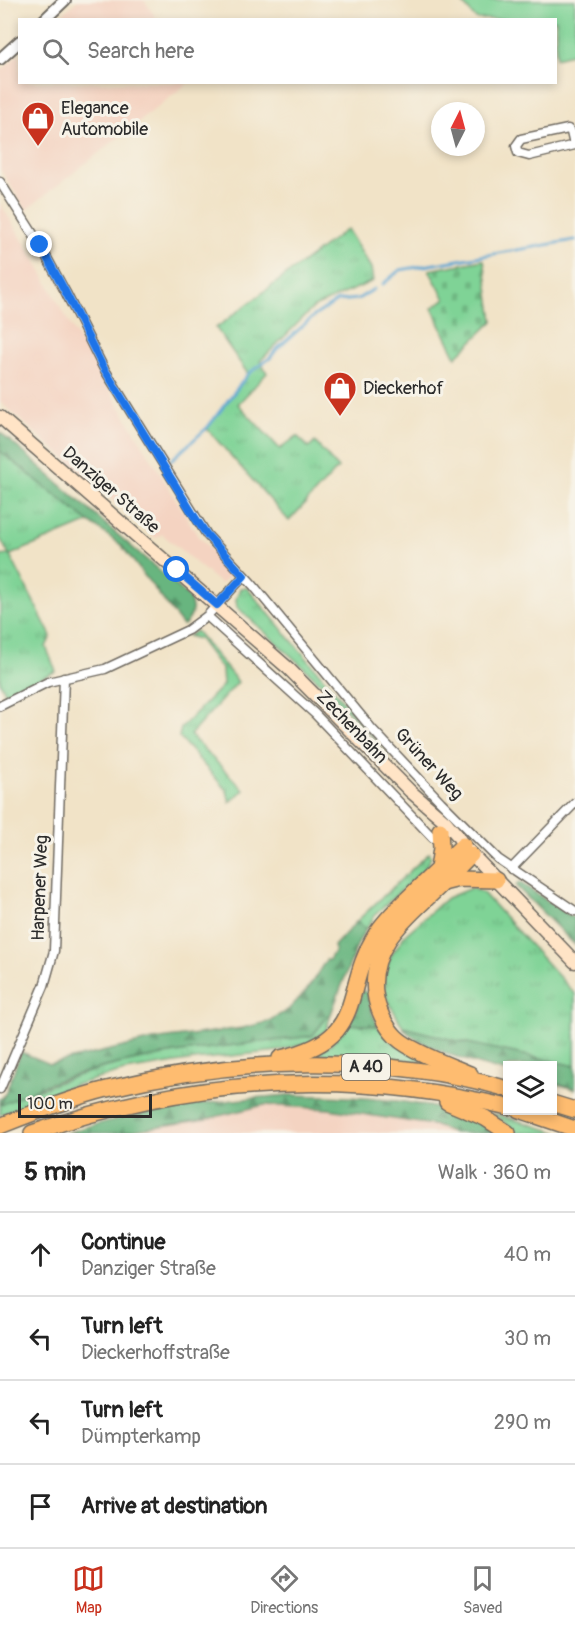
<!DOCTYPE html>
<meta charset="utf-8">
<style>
:root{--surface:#fff;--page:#f2f2f2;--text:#222;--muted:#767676;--line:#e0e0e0;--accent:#c8321e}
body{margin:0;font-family:Pangolin,sans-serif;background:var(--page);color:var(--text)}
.controls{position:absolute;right:18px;bottom:18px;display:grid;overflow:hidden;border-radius:0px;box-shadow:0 3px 9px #0003}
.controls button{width:54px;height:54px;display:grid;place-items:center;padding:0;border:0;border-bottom:2px solid var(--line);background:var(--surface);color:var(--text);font:30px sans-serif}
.compass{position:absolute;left:431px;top:102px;width:54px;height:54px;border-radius:50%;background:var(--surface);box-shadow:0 3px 9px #0003;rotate:6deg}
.scale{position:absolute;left:18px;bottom:15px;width:134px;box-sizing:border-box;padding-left:6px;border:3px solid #2b2b2b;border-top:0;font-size:16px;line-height:21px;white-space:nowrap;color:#2b2b2b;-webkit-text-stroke:4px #f7f3e8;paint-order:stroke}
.stop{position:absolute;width:18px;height:18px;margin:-14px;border:4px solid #1a73e8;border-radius:50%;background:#fff}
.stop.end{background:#1a73e8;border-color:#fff;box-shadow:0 2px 6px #0008}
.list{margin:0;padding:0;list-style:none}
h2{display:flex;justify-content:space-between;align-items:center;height:78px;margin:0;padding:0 24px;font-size:26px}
h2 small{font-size:20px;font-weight:400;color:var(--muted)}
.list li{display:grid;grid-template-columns:39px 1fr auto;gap:18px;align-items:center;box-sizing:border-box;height:84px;padding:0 24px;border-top:2px solid var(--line)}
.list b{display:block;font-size:22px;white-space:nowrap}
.list p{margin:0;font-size:20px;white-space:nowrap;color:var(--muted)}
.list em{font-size:20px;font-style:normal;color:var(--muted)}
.icon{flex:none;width:33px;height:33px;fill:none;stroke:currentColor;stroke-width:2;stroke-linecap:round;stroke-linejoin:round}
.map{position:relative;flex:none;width:575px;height:1133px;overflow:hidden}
.search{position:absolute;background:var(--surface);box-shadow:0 3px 9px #0003;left:18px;right:18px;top:18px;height:66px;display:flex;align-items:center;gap:15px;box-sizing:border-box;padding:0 21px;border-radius:0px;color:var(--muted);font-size:22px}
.sheet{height:414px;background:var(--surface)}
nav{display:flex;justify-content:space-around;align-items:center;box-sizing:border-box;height:84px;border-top:2px solid var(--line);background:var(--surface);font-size:16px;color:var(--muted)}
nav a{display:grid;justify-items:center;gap:3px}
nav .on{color:var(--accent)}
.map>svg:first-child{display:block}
.built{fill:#f4d3c1}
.grass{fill:url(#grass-tufts);stroke:#557f60;stroke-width:1.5}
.forest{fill:url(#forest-firs);stroke:#497055;stroke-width:1.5}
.cemetery{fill:url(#cemetery-stones);stroke:#557f60;stroke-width:1.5}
.green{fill:#7fd396;stroke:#557f60;stroke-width:1.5}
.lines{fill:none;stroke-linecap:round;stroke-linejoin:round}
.stream{stroke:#5aa5d2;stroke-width:3}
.minor-casing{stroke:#706b62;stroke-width:11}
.tertiary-casing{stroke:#706b62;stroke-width:14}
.secondary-casing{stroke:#706b62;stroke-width:15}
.motorway-casing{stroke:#706b62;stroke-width:18}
.minor{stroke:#fff;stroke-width:8}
.tertiary{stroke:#fff;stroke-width:10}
.secondary{stroke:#ffe4c6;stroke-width:12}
.motorway{stroke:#febc70;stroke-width:15}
.route{stroke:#1a73e8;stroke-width:8}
.labels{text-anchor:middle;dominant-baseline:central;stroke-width:6;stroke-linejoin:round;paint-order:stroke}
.shield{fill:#f7f3e8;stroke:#686764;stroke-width:1.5}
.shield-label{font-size:16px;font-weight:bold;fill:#2b2b2b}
.poi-label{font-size:18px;fill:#2b2b2b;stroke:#f7f3e8;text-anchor:start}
.street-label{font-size:18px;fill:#2b2b2b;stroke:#f7f3e8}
</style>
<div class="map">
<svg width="575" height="1133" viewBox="0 0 575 1133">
<defs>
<pattern id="grass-tufts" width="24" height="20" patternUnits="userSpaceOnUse" patternTransform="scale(1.5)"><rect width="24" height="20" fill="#7fd396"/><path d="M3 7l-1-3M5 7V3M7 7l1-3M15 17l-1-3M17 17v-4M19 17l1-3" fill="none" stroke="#6eb581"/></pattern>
<pattern id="forest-firs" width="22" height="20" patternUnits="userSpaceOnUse" patternTransform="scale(1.5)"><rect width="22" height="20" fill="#67b57f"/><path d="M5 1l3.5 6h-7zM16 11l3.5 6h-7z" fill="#559368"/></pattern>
<pattern id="cemetery-stones" width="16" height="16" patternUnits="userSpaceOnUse" patternTransform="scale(1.5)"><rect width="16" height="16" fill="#7fd396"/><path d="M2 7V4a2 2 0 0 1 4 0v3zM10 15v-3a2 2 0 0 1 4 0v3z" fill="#6eb581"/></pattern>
</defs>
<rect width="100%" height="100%" fill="#f7f3e8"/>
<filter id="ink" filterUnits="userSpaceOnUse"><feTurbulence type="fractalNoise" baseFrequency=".0167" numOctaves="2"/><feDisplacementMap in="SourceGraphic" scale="12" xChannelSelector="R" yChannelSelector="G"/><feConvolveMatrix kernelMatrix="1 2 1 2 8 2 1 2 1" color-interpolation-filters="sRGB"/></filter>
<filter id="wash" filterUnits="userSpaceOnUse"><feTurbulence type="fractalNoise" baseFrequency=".008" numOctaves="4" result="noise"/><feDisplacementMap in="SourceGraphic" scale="24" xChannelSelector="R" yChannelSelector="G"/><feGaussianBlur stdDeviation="1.35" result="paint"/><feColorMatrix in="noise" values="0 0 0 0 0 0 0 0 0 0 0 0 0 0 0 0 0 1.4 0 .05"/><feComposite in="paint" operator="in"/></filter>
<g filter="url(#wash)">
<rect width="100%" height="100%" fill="#f1e3c7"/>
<g class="built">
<polygon points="78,0 144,0 157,19 57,19"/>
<polygon points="19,54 20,82 188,83 26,210 0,169 0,72"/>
<polygon points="0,203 36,262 75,333 198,536 233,573 221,584 162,534 156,538 0,402"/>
<polygon points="264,1105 329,1109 433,1125 454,1133 117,1133 206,1119"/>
</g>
<g class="grass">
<polygon points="347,229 371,268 373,281 314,307 260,361 267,373 238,404 280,449 297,436 309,448 315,442 338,468 289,521 207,429 248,374 216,328"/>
<polygon points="0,451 89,522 10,555 51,636 46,647 56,671 6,694 0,682 0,556 9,555 0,538"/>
<polygon points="240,588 247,588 390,756 323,685 237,607 236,599"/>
<polygon points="196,631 238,682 190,735 244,790 230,802 227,791 179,737 181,728 223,685 222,670 199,639 188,636"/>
<polygon points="429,853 431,856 428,865 376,914 366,929 357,921"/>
<polygon points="471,888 482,892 575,994 575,1066 453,1040 403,1027 386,997 384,979 390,957 405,935 447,898"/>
<path d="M332,1011L326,1030L308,1043L278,1051L194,1060L125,1071L64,1088L0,1115V1099L4,1096L1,1104C34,1091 66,1078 100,1069C168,1050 242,1045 312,1036Z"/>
<polygon points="348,1024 378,1026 392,1042 430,1063 380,1057 317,1054 332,1043"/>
<polygon points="492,1113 559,1133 518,1133"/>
</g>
<g class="forest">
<path d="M0,432L187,595C195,607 194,617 183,626L121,545L89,522L0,451Z"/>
<polygon points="519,882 575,919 575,945 516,886"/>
<path d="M357,921L366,929L358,943L332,1011L312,1036C225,1047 134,1053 51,1083C34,1089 17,1098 1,1105L21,1052L50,1064L153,1040L243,1028L267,1022L288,1010L307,990L326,960H329L335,950L334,946Z"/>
<polygon points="362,991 367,992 372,1012 378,1026 348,1024 357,1009"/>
<path d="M403,1027L453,1040L575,1066V1089L553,1083L552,1066H508L507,1072C483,1066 415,1047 403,1027Z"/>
<path d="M288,1095C350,1097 445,1096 496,1133H454L433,1125L329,1109L264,1105L206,1119L117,1133H66C138,1110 213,1101 288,1095Z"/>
</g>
<polygon class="cemetery" points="484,260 493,321 456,357 432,308 445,299 429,270"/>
<polygon class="green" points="460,0 575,0 575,53 556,58 556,20 476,19"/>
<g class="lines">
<g class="stream">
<polyline points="383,284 400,270 575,240"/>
<polyline points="168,463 208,427 248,374 270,358 276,350 314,316 337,301 358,299 374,289"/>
</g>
</g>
</g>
<g filter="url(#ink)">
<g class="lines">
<defs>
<g id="minor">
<polyline points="574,145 571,132 568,129 521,139 516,146 518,153 529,156 575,145"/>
<polyline points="0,182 40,245 66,293 103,367 207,535 253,585 372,729 441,802 498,859 575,911"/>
<polyline points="207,616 315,714 433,838"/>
<polyline points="0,706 48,682 105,669 188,630 207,616 244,576"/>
<polyline points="511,869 575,803"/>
<polyline points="0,1089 44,986 54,951 64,678"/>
</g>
<g id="tertiary">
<polyline points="44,20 65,0"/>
<polyline points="0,59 20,41"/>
</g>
<polyline id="secondary" points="0,417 288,668 410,791 445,821 457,835 463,845 575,962"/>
<g id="motorway">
<polyline points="438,869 441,848 440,830"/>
<polyline points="443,883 459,879 496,880"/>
<path d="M280,1058C369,1039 340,993 376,934C386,918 400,906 413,893C430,877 446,861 463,845"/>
<path d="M470,1074C451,1066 410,1051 396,1037C385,1026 377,1009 375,993C369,943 411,915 442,884C452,875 461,864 471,855"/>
<polyline points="447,1102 485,1118 508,1133"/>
<polyline points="552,1103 575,1110"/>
<polyline points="519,1110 575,1129"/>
<path d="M0,1126C35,1112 71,1098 107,1089C235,1058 381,1053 508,1089"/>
<path d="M32,1133C188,1078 347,1068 508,1107"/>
</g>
</defs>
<use href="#minor" class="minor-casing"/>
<use href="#tertiary" class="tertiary-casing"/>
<use href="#secondary" class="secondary-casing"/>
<use href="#motorway" class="motorway-casing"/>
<use href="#minor" class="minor"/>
<use href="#tertiary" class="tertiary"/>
<use href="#secondary" class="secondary"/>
<use href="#motorway" class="motorway"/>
</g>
</g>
<g class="lines" filter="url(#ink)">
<polyline class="route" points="40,245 66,293 103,367 196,519 207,535 244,576 217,605 177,570"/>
</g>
<defs>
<symbol id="shop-pin" viewBox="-11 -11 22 30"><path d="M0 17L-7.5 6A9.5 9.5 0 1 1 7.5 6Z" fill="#c8321e" stroke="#f7f3e8"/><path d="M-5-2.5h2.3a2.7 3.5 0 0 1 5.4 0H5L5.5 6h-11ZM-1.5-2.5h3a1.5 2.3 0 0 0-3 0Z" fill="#fff"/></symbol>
</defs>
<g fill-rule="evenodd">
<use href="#shop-pin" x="19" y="99" width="38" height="52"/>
<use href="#shop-pin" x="321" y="369" width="38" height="52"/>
</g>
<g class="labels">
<rect class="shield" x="342" y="1054" width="48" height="26" rx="4.5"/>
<g class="shield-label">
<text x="366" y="1067">A 40</text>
</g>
<g class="poi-label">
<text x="61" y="108">Elegance<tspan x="61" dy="21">Automobile</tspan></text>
<text x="363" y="388">Dieckerhof</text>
</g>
<g class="street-label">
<text transform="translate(111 490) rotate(41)">Danziger Straße</text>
<text transform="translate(352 727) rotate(46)">Zechenbahn</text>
<text transform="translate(429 764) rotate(47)">Grüner Weg</text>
<text transform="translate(40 888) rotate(-88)">Harpener Weg</text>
</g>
</g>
</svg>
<div class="controls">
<button><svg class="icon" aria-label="layers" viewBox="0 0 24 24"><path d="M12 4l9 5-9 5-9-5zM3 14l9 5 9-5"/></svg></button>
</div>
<svg class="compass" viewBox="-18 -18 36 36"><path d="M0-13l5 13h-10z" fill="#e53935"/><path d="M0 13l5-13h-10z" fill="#767676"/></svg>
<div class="scale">100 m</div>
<div class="stop" style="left:177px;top:570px"></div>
<div class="stop end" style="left:40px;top:245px"></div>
<div class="search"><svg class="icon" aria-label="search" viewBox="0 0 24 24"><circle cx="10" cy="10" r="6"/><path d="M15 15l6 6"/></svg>Search here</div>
</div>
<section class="sheet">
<h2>5 min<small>Walk · 360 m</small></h2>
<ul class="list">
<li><svg class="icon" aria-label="ahead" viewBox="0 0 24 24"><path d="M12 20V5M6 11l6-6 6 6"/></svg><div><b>Continue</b><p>Danziger Straße</p></div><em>40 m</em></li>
<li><svg class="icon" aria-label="left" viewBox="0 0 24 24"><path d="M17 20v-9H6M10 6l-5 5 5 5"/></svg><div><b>Turn left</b><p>Dieckerhoffstraße</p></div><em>30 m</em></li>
<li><svg class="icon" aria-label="left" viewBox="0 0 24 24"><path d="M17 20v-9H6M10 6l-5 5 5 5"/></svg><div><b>Turn left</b><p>Dümpterkamp</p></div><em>290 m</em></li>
<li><svg class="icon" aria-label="arrive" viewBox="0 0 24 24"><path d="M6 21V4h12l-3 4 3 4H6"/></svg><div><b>Arrive at destination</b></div></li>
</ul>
</section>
<nav>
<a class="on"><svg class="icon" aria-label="map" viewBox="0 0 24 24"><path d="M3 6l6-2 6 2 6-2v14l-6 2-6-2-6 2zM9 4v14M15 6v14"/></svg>Map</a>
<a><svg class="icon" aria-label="directions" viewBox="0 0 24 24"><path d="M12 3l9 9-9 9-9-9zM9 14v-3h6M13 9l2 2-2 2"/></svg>Directions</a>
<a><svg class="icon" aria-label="saved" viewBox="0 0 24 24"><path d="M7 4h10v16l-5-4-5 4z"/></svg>Saved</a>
</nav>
